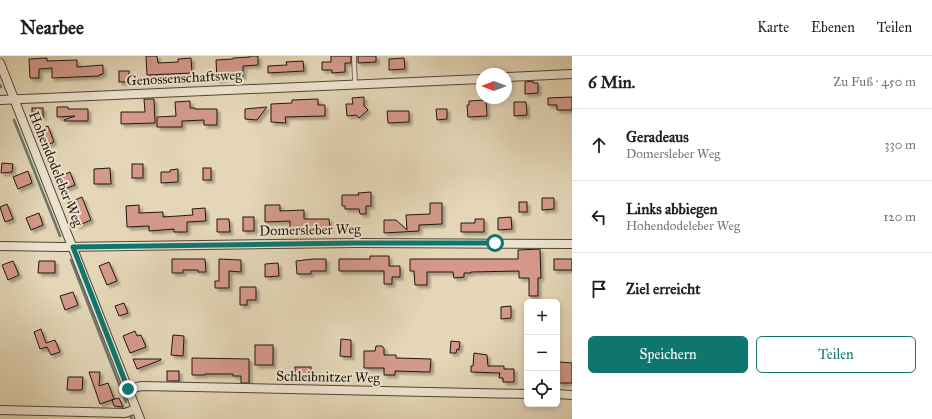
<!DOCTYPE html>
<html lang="de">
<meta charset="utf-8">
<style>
:root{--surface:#fff;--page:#f6f6f6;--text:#202124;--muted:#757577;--line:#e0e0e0;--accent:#0f766e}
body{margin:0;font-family:"IM FELL Great Primer",serif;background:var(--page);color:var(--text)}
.controls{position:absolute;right:12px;bottom:12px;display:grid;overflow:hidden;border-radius:6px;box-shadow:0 2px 6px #0003}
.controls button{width:36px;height:36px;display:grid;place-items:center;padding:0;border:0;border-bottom:1px solid var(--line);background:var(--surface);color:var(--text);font:20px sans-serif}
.compass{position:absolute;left:476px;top:12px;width:36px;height:36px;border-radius:50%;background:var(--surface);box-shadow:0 2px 6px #0003;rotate:270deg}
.stop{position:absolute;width:12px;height:12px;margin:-9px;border:3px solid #0f766e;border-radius:50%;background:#fff}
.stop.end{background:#0f766e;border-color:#fff;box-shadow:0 1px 4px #0008}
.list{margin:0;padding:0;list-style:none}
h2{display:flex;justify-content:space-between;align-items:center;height:52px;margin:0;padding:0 16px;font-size:17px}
h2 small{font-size:13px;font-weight:400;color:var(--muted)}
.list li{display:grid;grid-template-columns:26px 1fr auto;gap:12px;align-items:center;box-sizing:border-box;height:72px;padding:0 16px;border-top:1px solid var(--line)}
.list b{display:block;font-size:15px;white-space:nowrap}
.list p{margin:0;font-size:13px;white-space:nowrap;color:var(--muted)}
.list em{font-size:13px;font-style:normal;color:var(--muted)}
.actions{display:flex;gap:8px;padding:12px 16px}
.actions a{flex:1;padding:9px 0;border:1px solid var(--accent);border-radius:6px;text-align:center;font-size:14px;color:var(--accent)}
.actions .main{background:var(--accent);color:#fff}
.icon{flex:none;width:22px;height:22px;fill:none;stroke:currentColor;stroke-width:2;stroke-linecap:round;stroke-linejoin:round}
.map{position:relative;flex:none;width:572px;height:363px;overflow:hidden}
header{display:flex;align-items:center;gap:24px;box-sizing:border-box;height:56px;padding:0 20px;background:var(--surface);border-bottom:1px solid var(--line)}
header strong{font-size:19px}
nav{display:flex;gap:22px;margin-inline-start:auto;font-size:14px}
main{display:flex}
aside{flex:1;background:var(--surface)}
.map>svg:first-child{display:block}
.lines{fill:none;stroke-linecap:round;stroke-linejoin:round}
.stream{stroke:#667770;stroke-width:2.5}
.building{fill:#d4998a;stroke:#20150f;filter:url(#shadow)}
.service-casing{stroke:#514539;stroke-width:5.5}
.minor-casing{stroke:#514539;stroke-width:10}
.service{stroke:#ede4d0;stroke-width:4}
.minor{stroke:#ede4d0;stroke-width:8}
.route{stroke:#0f766e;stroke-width:5}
.labels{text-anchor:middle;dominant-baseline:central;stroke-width:4;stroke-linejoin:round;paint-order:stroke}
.street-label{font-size:14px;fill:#20150f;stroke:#ede4d0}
</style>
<header>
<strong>Nearbee</strong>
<nav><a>Karte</a><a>Ebenen</a><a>Teilen</a></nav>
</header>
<main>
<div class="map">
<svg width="572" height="363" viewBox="0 0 572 363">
<defs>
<filter id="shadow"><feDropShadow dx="3" dy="3" stdDeviation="1" flood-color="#0004"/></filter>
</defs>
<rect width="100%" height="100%" fill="#e4d6b6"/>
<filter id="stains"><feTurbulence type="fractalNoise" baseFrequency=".005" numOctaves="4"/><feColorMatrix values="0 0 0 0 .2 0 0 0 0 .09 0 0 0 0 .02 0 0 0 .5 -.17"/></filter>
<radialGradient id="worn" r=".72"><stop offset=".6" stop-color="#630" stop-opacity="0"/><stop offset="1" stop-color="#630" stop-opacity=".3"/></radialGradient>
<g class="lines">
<g class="stream">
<polyline points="0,29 1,31"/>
<polyline points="14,64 60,180"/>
<polyline points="71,204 126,346"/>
<polyline points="131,361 132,363"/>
</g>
</g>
<g class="building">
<polygon points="146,0 157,0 158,7 178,6 178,3 191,2 192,17 147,19"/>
<polygon points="250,0 258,0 258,9 243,10 243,20 224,21 224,23 217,24 216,4 233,3 233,2 250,1"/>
<polygon points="331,0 351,0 351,7 345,7 345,16 332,17 332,14 322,14 322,6 331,6"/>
<polygon points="358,0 376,0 376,6 358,7"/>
<polygon points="47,2 47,5 77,4 77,11 103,9 103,18 99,19 99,20 52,22 52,12 39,13 39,22 30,22 29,3"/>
<polygon points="404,2 405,13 389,14 389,3"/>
<polygon points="303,5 304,15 268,17 268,10 287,9 286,6"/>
<rect x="119" y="15" width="10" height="11"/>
<polygon points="533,25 533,27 538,27 538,37 525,38 525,26"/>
<polygon points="364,41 364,50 368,54 359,62 356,59 347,60 346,48 353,48 352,42"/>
<polygon points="572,41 572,54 557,54 557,49 548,49 548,42"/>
<polygon points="144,43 154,43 155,67 121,68 121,56 145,56"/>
<polygon points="318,43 318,49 325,49 325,60 285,61 286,67 271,66 271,48 292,47 292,44"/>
<polygon points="486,44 487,60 468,61 467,49 469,49 469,45"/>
<polygon points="190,45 190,52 195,52 195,53 217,53 217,69 204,69 204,64 182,65 182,71 157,71 157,61 176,60 175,46"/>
<polygon points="514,46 526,46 527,59 514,60"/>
<polygon points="57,51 68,51 68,53 88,53 88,65 64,65 64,64 75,60 57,61"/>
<polygon points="267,51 257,64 245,63 245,53"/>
<rect x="32" y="52" width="11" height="9"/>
<polygon points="436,53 447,53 447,63 437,64"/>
<polygon points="387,55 409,55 409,66 388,67"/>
<polygon points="48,70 54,86 42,91 35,75"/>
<polygon points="2,107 13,108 12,116 1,117"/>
<rect x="132" y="108" width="11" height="14"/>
<polygon points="110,112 111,128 94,128 94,113"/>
<rect x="203" y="112" width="8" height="12"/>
<polygon points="178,113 178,126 161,127 161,116 170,116 170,114"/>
<polygon points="28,115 32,127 18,133 13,121"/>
<polygon points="70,116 75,129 62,134 57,122"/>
<polygon points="371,136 371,150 366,150 366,158 360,158 359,153 345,153 345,150 342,150 342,139 359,139 358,137"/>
<polygon points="82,141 91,164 77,170 68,147"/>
<polygon points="542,142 554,142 554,153 542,154"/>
<rect x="519" y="146" width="8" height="10"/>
<polygon points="430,147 442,147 442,168 419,169 419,175 384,177 384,164 396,164 407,174 406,159 430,158"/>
<polygon points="7,148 13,163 5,166 0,151"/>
<polygon points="139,149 139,157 163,156 163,161 193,159 192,153 205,152 206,165 187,166 187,176 174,176 174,173 149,175 149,170 127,171 126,150"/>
<polygon points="265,149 280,149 280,155 304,154 304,163 329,163 330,173 290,175 290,165 265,166"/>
<polygon points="39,157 43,169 31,174 26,162"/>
<rect x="243" y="161" width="11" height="14"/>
<polygon points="511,161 512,173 498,174 498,162"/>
<polygon points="217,163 229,163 230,176 217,176"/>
<polygon points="475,163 484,163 484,176 461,176 461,167 475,167"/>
<polygon points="540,193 541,222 538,222 538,240 529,240 529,222 519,222 519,215 471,216 471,217 464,217 464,221 454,222 453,216 427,216 427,229 415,229 414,215 410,215 410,203 518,203 518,194"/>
<polygon points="370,200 389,200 389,210 400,210 400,221 392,221 392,228 384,228 384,215 339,215 339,203 370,203"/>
<polygon points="172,203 205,203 206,216 198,216 198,214 183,214 183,217 172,217"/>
<polygon points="219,203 241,204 241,216 229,215 229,232 215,232 215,225 219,225"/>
<polygon points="313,203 326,203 326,215 311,215 311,218 297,218 296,205"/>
<rect x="554" y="203" width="18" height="11"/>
<polygon points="13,205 19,219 8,224 2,209"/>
<polygon points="39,205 55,205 55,217 38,217"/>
<polygon points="109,206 117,225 107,229 99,210"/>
<polygon points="278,207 279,220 265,221 265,208"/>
<polygon points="240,231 256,231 256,244 247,244 247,249 240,249"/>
<polygon points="73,236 78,249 65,254 60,240"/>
<polygon points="124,247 128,257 119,260 115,250"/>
<polygon points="511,250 511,262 501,263 501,251"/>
<polygon points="41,273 46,287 55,284 60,296 51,299 47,291 40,293 34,276"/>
<polygon points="135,275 137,280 141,279 146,291 130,297 123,280"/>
<polygon points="173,279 184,280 183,300 171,299"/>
<polygon points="341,283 351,284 351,301 340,300"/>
<polygon points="451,285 460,286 459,294 457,293 456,297 450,297"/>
<rect x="255" y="289" width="18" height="20"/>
<polygon points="376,290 382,290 384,292 384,299 396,299 396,302 431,303 430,316 395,315 395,319 384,319 384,312 364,312 364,295 375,295"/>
<polygon points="474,297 487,299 488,310 504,310 504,313 514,313 514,326 503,326 503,322 499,322 500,317 471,316 471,310 473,310"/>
<polygon points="192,302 249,303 249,327 241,327 241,320 233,320 233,318 205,318 205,319 192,319"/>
<polygon points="133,303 161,303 161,304 137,313"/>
<polygon points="559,306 572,307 572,327 559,327"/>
<rect x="295" y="311" width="16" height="12"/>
<rect x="167" y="315" width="12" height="10"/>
<polygon points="89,316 100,316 99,330 108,327 114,343 100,348"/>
<polygon points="68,321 83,321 82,334 67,334"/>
<polygon points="119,342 123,351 114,350 112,344"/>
</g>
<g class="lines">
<defs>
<polyline id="service" points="354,0 355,28"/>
<g id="minor">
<polyline points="0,7 140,363"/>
<polyline points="506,21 572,18"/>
<polyline points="0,44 482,23"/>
<polyline points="0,190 61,191 355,187 572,188"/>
<polyline points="128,333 142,330 527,338"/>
<polyline points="557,338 572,339"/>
<polyline points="0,354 125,357 136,353"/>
</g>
</defs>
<use href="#service" class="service-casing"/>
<use href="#minor" class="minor-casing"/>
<use href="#service" class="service"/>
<use href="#minor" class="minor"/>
</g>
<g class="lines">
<polyline class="route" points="128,333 73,191 355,187 495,187"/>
</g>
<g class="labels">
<g class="street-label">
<text transform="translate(184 22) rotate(-3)">Genossenschaftsweg</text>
<text transform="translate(56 113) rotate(68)">Hohendodeleber Weg</text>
<text transform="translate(310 174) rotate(-1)">Domersleber Weg</text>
<text transform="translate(328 321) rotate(1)">Schleibnitzer Weg</text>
</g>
</g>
<rect width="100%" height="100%" filter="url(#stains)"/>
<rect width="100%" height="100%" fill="url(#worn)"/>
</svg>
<div class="controls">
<button>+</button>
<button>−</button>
<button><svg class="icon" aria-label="locate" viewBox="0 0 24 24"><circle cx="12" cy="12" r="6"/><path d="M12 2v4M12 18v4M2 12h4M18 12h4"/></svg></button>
</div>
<svg class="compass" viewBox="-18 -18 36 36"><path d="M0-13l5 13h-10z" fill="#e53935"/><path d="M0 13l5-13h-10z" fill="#757577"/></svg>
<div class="stop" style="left:495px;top:187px"></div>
<div class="stop end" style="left:128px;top:333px"></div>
</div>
<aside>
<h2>6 Min.<small>Zu Fuß · 450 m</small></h2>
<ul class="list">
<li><svg class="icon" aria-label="ahead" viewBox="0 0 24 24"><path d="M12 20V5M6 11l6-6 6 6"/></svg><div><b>Geradeaus</b><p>Domersleber Weg</p></div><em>330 m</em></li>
<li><svg class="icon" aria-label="left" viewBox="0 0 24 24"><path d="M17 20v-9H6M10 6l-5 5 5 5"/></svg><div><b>Links abbiegen</b><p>Hohendodeleber Weg</p></div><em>120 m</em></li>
<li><svg class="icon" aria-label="arrive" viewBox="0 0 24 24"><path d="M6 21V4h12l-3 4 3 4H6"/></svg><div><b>Ziel erreicht</b></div></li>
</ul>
<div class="actions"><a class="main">Speichern</a><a>Teilen</a></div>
</aside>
</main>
